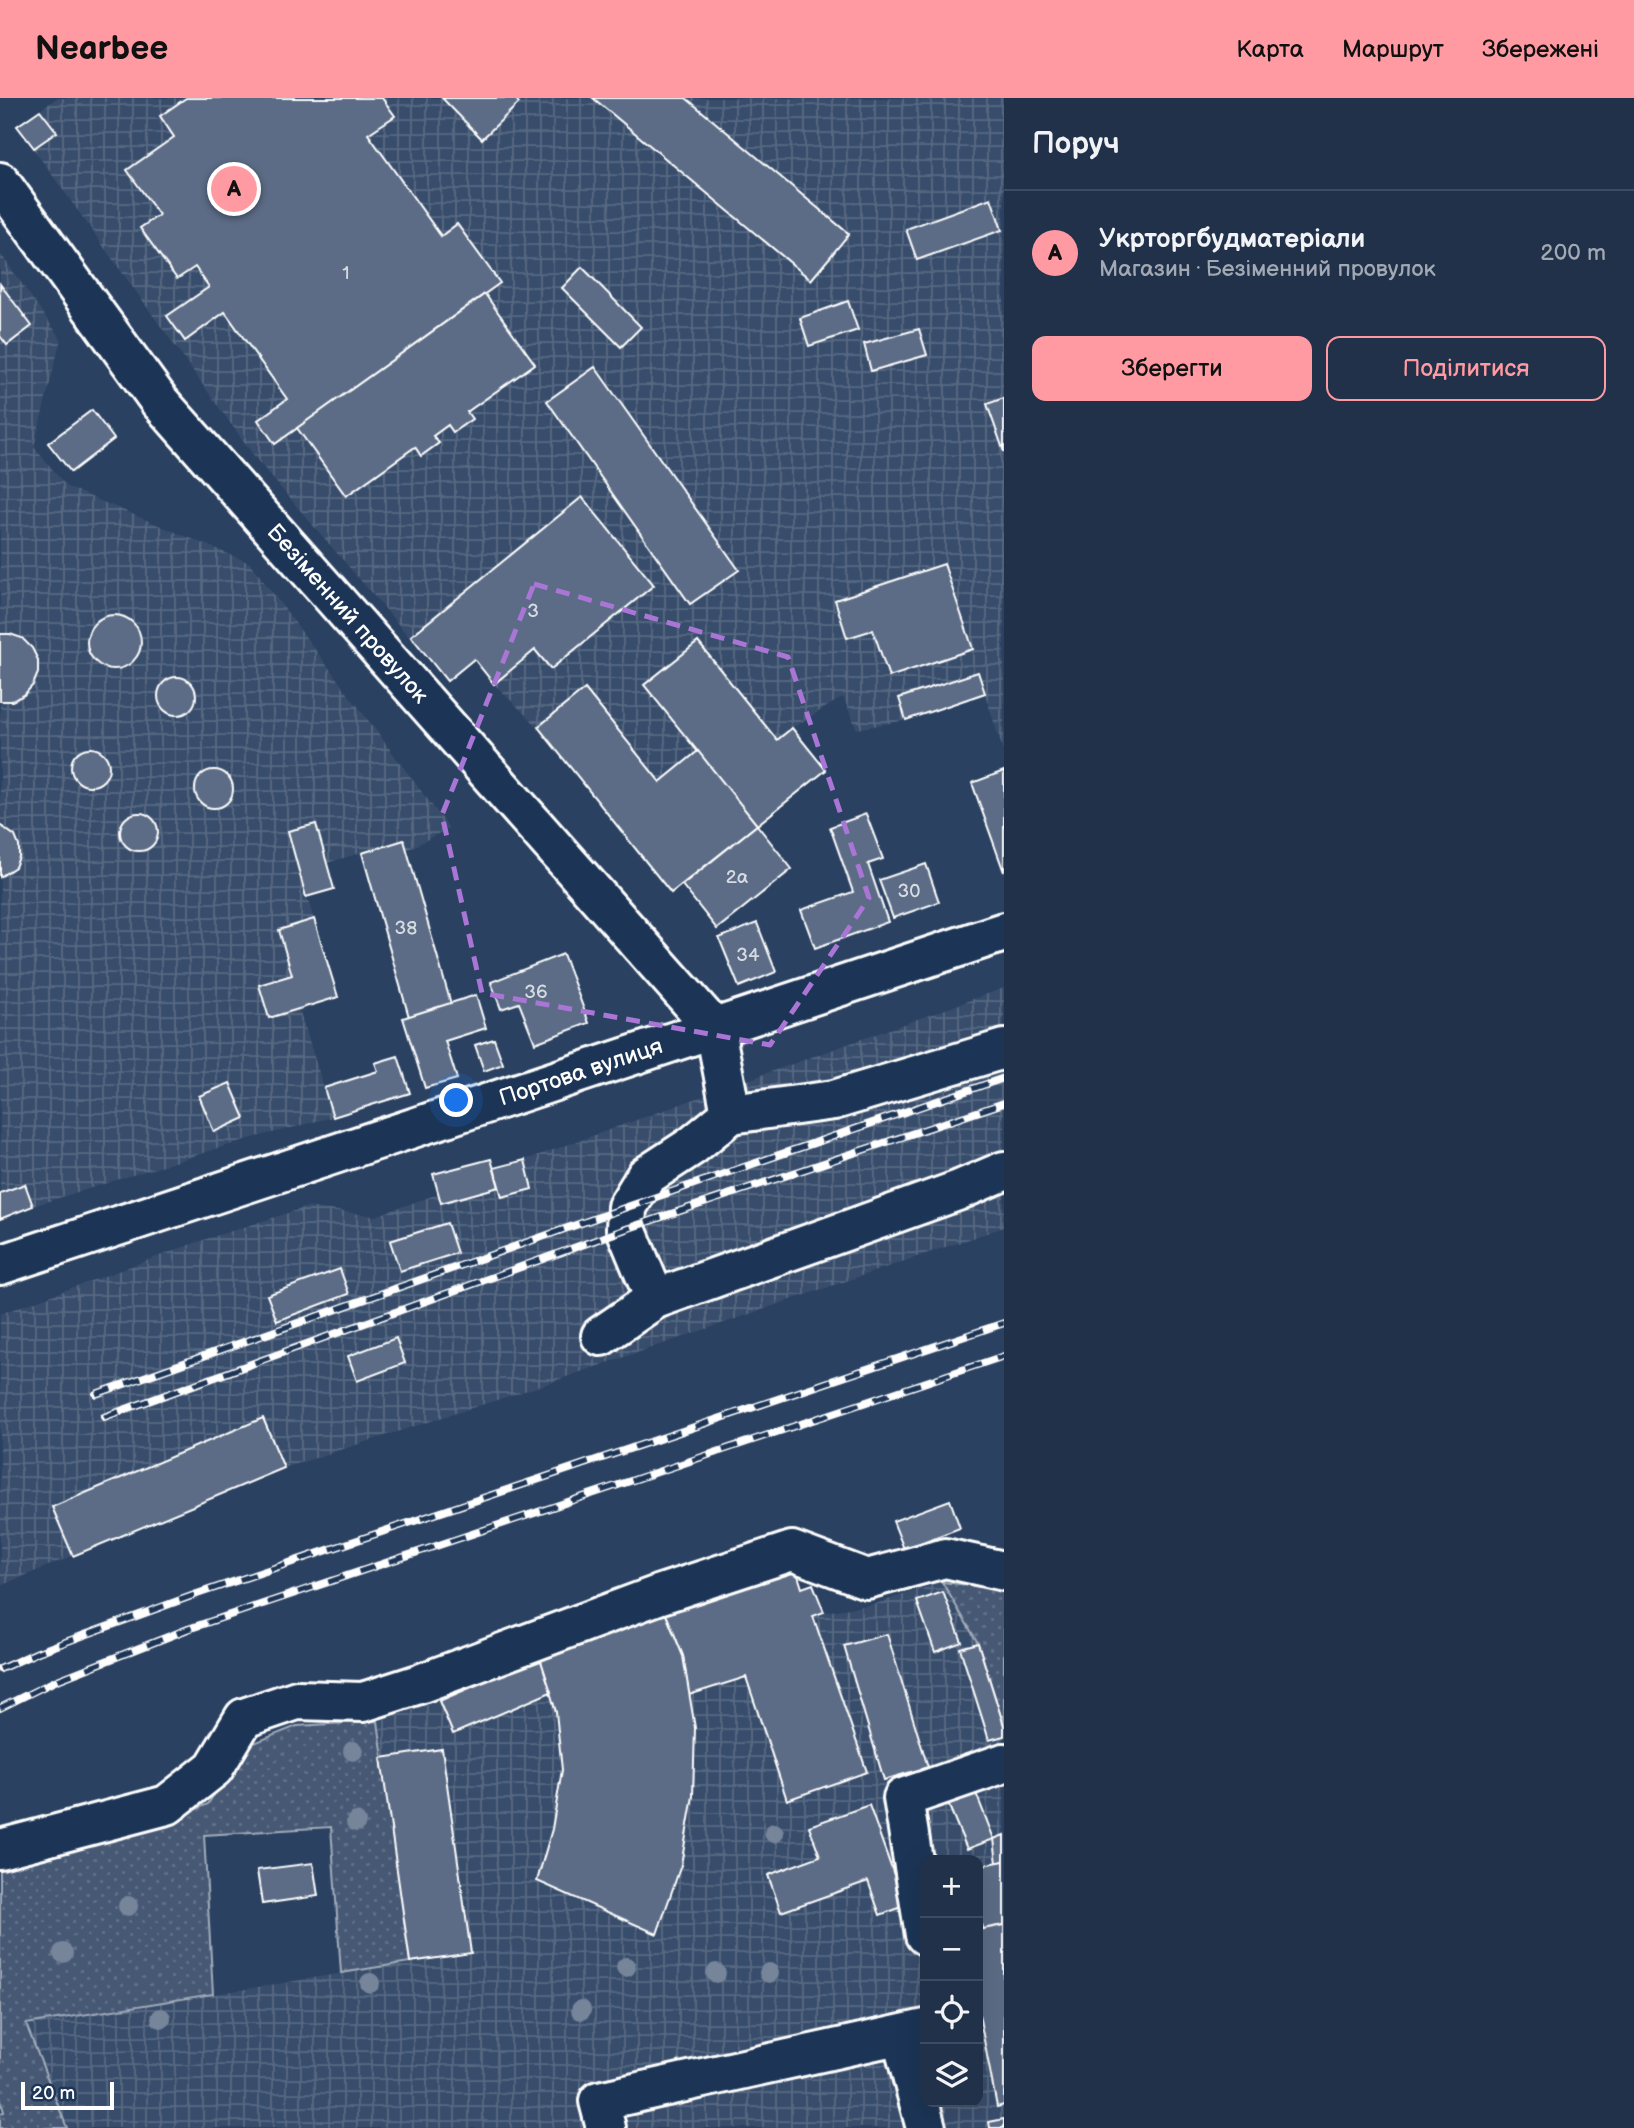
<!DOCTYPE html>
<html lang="uk">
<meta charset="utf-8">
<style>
:root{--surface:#203149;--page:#2d3d53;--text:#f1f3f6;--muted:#a2a9b4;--line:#3d4c61;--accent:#ff9aa2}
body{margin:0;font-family:"Balsamiq Sans",sans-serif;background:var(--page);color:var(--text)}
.controls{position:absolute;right:21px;bottom:21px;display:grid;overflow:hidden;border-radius:14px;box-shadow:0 7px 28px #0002}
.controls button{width:63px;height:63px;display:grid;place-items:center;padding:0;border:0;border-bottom:2px solid var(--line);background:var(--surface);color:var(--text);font:35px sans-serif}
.scale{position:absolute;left:21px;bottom:18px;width:93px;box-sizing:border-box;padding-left:7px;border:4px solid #fff;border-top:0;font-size:19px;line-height:24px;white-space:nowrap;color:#fff;-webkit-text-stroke:5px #1d3557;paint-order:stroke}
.you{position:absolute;left:457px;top:1003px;width:24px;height:24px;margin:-18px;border:5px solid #fff;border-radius:50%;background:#1a73e8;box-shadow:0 0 0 10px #1a73e833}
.badge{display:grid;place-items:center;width:46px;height:46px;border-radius:50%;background:var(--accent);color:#111;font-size:23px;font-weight:700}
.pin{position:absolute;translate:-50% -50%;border:4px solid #fff;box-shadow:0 2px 7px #0006}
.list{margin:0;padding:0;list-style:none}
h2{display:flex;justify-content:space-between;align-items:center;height:91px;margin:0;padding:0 28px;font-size:30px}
h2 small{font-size:23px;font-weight:400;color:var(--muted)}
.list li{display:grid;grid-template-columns:46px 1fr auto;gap:21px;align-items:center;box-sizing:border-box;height:126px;padding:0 28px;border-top:2px solid var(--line)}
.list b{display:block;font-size:26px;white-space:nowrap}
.list p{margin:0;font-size:23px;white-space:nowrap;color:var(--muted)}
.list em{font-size:23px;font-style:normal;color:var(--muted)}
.actions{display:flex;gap:14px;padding:21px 28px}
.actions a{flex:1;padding:16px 0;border:2px solid var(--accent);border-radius:14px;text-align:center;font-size:24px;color:var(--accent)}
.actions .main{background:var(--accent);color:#111}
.icon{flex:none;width:38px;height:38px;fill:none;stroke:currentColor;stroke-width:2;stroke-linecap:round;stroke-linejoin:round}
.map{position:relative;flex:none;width:1004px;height:2030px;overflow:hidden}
header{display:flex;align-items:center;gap:42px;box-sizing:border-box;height:98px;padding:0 35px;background:var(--accent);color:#111}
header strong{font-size:33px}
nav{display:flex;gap:38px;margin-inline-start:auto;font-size:24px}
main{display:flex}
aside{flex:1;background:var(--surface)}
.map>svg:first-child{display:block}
.industrial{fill:url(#industrial-grid);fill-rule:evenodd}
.grass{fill:url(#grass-dots);stroke:#a2acba;stroke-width:2}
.building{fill:#5b6c86;stroke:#fff;stroke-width:2}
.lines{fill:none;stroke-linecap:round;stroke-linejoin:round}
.minor-casing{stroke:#fff;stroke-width:44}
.major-casing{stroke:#fff;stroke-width:44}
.minor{stroke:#1d3557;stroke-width:38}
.major{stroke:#1d3557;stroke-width:38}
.rail-casing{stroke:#fff;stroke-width:8}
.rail{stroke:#1d3557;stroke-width:5;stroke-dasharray:16;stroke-linecap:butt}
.tree{fill:#76859a}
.marked{fill:none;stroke:#a976d5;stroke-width:5;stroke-dasharray:14 9;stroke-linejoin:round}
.labels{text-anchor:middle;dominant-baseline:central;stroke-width:6;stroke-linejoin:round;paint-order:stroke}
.number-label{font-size:19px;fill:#d6dae1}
.street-label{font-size:23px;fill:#fff;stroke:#1d3557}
</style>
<header>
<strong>Nearbee</strong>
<nav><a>Карта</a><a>Маршрут</a><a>Збережені</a></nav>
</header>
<main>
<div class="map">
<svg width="1004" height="2030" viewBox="0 0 1004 2030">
<defs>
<pattern id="industrial-grid" width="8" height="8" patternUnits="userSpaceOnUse" patternTransform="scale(1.75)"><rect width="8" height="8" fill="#394e6c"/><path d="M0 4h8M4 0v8" fill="none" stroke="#576982"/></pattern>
<pattern id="grass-dots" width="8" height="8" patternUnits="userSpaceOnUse" patternTransform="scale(1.75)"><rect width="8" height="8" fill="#465975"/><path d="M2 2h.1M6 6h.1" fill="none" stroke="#62728a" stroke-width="1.8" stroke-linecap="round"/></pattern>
</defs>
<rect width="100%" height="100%" fill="#2a4161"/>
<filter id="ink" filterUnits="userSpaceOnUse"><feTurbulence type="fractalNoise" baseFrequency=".0143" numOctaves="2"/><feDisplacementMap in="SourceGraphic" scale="14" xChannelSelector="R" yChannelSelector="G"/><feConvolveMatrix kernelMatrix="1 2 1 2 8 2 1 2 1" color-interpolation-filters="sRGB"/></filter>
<g filter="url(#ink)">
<g class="industrial">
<polygon points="57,0 1004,0 1004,655 985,596 906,622 857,631 843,599 792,630 826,672 671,795 538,629 494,586 474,561 447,583 256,361 17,28"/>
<polygon points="0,155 61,241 34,349 67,389 250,465 449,730 407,752 403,742 327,765 334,791 307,799 338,899 299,911 333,1019 245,1042 33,1108 0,1121"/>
<polygon points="1004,890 1004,1129 531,1291 284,1370 0,1488 0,1216 203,1142 307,1109 375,1118 438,1096 441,1104 498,1089 494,1070 525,1062"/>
<path d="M794,1465L802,1489L813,1486L824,1514L875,1506L942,1484L978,1545L1004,1628V2030H67L26,1927L410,1864L378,1623L439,1603L540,1560ZM925,1762H978V2004H925Z"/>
</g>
<g class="grass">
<polygon points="942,1484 1004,1491 1004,1628 978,1545"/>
<polygon points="378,1623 410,1864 341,1875 331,1729 204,1737 213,1896 26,1926 67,2030 0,2030 0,2015 4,2014 0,1999 0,1769 147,1733 208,1706 244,1649 297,1628"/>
</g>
<g class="building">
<polygon points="186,0 382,0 395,18 368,36 441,138 457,126 500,185 275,346 258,322 287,301 225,214 185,243 167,218 209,189 195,169 177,181 140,130 159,117 127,72 174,39 160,18"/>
<polygon points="442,0 515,0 519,5 482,41"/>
<polygon points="593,0 686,0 849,136 811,182"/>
<polygon points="40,12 57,34 34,50 17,28"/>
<polygon points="991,100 1002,132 917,162 906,131"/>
<polygon points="582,169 641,229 621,249 562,190"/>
<polygon points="0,186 32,228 7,247 0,238"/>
<polygon points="485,196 535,266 467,314 472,321 453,334 448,327 433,338 439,345 421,358 415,349 346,398 297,330"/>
<polygon points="848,203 858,232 809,248 800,220"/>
<polygon points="919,231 927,257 871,273 864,246"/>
<polygon points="595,269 739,472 690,506 547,303"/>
<polygon points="1004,300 1004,354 987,306"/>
<polygon points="92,312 114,341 71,374 48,345"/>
<polygon points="582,399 654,487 551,571 535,552 494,586 474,561 447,583 411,538"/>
<polygon points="944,466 973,551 889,579 873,532 847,540 835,502"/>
<circle cx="114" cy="544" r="27"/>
<polygon points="0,536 10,536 22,540 32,550 38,562 38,575 33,587 24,597 12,603 0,603"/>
<polygon points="698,544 777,642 792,630 826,672 757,727 644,587"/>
<polygon points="978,574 985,595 906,622 899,600"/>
<circle cx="177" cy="598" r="19"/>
<polygon points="585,591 660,684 698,653 757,727 671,795 538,629"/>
<circle cx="90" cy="669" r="19"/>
<circle cx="214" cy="691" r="19"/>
<polygon points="1004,673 1004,774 972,685"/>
<circle cx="139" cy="734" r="19"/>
<polygon points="866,716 883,761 868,766 888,824 815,850 801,812 853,794 830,729"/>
<polygon points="316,726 334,791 306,799 288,733"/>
<polygon points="0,727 15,738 19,748 19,759 15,769 0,779"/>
<polygon points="757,727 792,771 717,831 682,787"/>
<polygon points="404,742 451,906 409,919 362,755"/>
<polygon points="926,766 939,804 893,820 879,782"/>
<polygon points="314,821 338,899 269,920 259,887 292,877 279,832"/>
<polygon points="757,825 776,874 739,889 719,840"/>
<polygon points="563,856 589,925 535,945 519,905 501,911 491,884"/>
<polygon points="476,897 486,930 445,943 457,981 425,990 403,920"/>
<polygon points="494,941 503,966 484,973 475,947"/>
<polygon points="398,958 410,995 333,1019 324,990 378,973 375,965"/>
<polygon points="230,985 245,1020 214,1034 199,998"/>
<polygon points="491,1061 499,1089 441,1105 433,1076"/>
<polygon points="525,1062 532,1091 502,1099 494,1070"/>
<polygon points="25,1086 33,1108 0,1121 0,1095"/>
<polygon points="447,1125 457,1155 400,1173 390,1143"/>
<polygon points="340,1171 349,1196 277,1223 267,1197"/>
<polygon points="396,1240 405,1265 357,1283 348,1258"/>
<polygon points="263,1320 284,1370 73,1458 52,1409"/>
<polygon points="950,1402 960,1430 904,1451 893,1423"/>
<polygon points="794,1465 802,1490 813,1486 824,1514 813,1518 867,1674 787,1702 746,1579 689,1597 683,1558 663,1509"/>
<polygon points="943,1494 962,1544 935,1554 917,1503"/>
<polygon points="663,1509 683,1558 695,1630 693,1698 681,1767 657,1836 537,1783 552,1731 562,1672 556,1614 540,1560"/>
<polygon points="887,1536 928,1669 884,1682 844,1548"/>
<polygon points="978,1545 1004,1628 1004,1638 989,1642 960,1550"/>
<polygon points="540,1560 551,1594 453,1636 439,1603"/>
<polygon points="442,1651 471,1855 410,1864 381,1660"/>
<polygon points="974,1690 994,1741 967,1751 946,1701"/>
<polygon points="869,1707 905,1808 880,1817 868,1783 781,1814 768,1777 820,1758 809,1728"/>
<polygon points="1004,1737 1004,1763 997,1765 994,1741"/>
<polygon points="1004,1763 1004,1827 982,1831 978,1810 978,1768"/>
<polygon points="313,1765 318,1798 262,1806 257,1772"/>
<polygon points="1004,1827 1004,2007 997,2009 978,1911 978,1832"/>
<polygon points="1004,2021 1004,2030 990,2030 989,2024"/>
</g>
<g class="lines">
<defs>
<g id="minor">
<path id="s1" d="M0,84L160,304L715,931L731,1016L692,1048L646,1078L627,1109L626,1131L655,1201"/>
<polyline points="731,1016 834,1002 1004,951"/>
<polyline points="601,1238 655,1201 957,1093 1004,1073"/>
<polyline points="0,1751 167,1707 214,1670 244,1620 297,1602 363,1604 419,1586 658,1497 792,1453 867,1481 945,1460 1004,1473"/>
<polyline points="925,1837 903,1700 1004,1665"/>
<polyline points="901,1937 926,2030"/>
<polyline points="606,2030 599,2003 925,1931"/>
</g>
<g id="major">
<path id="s2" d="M0,1167L1004,834"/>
</g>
</defs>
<use href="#minor" class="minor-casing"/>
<use href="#major" class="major-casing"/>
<use href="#minor" class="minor"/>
<use href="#major" class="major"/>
<defs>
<g id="rail">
<polyline points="96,1296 627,1109 1004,980"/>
<polyline points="104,1319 626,1131 1004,1005"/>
<polyline points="0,1571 38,1554 197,1496 1004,1225"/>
<polyline points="0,1610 55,1583 188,1531 1004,1258"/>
</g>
</defs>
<use href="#rail" class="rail-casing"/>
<use href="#rail" class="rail"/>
</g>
<g class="tree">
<circle cx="353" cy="1653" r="10"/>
<circle cx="356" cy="1724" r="10"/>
<circle cx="774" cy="1735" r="10"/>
<circle cx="128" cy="1808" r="10"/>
<circle cx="63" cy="1855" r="10"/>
<circle cx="626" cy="1869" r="10"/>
<circle cx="716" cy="1875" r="10"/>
<circle cx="769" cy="1875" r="10"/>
<circle cx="370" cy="1885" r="10"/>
<circle cx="581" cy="1912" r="10"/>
<circle cx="161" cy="1920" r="10"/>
</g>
</g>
<path class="marked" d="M534,486L788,559L869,800L770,947L482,895L442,717Z"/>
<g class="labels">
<g class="number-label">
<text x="346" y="175">1</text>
<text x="533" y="513">3</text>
<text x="737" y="779">2а</text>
<text x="909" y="793">30</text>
<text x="406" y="830">38</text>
<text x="748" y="857">34</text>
<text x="536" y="894">36</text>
</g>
<g class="street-label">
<text stroke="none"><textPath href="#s1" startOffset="555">Безіменний провулок</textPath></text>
<text stroke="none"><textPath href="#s2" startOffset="612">Портова вулиця</textPath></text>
</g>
</g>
</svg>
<div class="controls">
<button>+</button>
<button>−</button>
<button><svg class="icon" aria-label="locate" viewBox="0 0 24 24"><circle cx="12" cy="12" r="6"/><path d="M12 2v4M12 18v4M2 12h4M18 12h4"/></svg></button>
<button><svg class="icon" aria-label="layers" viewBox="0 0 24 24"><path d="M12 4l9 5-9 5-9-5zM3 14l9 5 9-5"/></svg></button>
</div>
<div class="scale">20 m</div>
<div class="you"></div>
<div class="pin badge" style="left:234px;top:91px">A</div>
</div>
<aside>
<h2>Поруч<small></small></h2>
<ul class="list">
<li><span class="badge">A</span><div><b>Укрторгбудматеріали</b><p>Магазин · Безіменний провулок</p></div><em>200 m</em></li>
</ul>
<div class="actions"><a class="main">Зберегти</a><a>Поділитися</a></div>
</aside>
</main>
